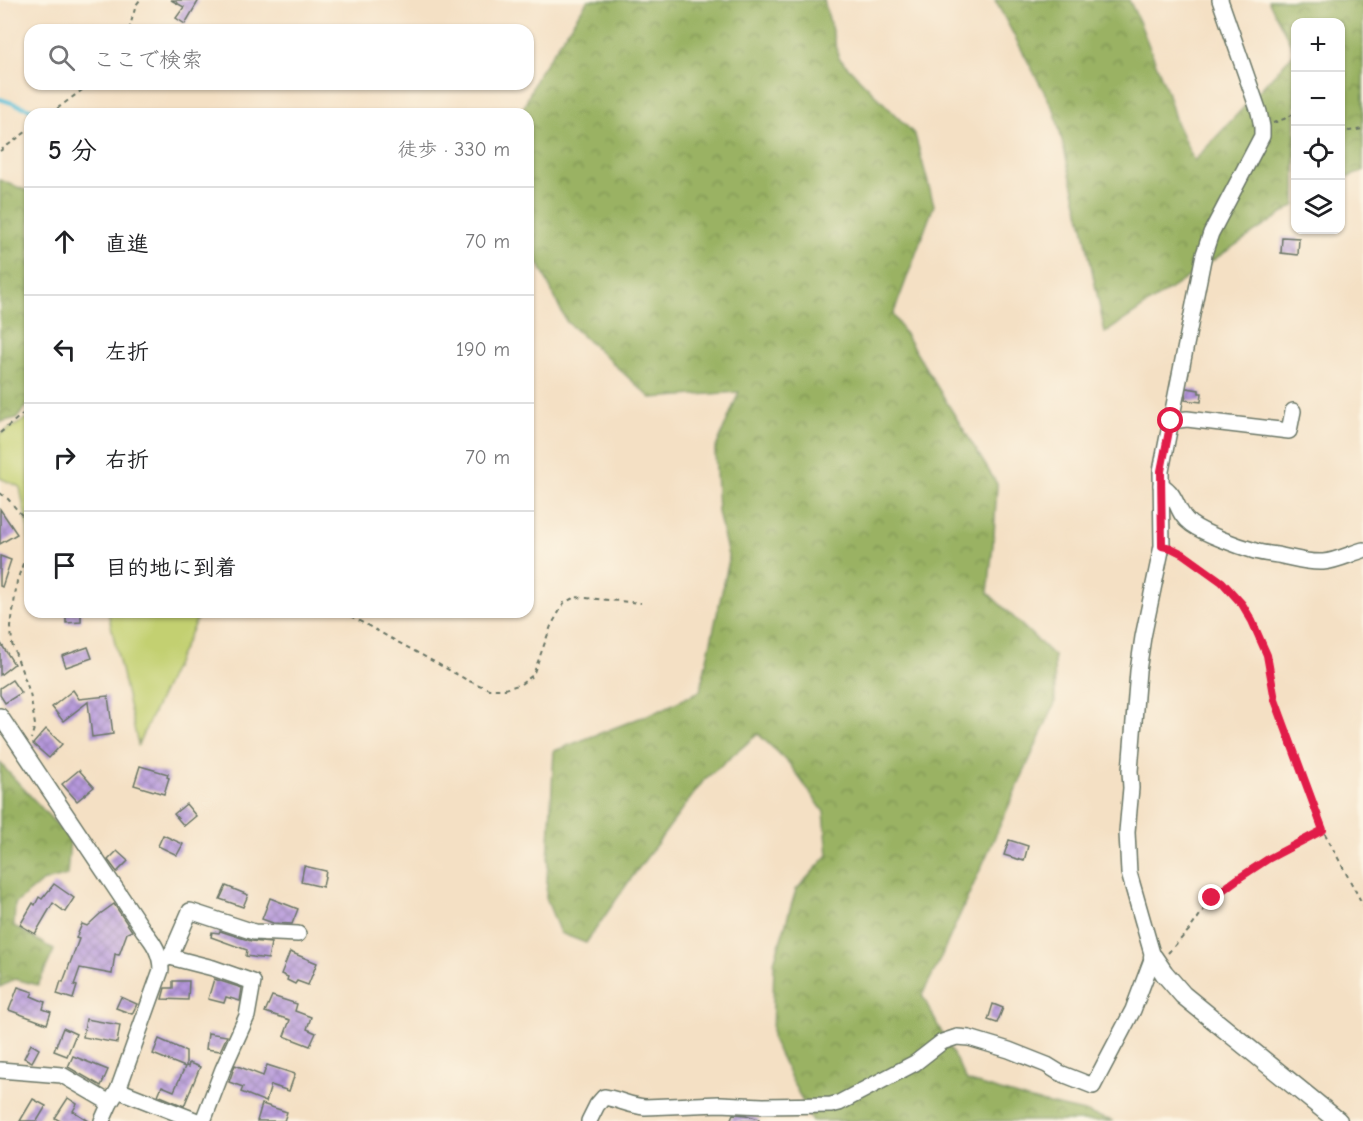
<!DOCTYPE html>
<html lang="ja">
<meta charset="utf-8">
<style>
:root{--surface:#fff;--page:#f2f2f2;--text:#202124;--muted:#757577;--line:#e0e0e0}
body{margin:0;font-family:"Comic Neue","Klee One",sans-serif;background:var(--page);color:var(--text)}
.controls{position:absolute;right:18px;top:18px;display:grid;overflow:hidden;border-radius:12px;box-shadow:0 2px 4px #0004}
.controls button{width:54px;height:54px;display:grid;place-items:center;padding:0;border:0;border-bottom:2px solid var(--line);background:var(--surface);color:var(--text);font:30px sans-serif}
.stop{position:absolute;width:18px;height:18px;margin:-14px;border:4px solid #e11d48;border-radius:50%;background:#fff}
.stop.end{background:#e11d48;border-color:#fff;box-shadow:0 2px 6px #0008}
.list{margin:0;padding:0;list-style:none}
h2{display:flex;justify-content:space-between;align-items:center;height:78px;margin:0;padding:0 24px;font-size:26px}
h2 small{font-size:20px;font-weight:400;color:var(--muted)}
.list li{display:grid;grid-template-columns:39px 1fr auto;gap:18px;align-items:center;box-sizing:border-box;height:108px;padding:0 24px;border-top:2px solid var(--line)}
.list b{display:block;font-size:22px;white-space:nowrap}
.list em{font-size:20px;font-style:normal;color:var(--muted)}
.icon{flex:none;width:33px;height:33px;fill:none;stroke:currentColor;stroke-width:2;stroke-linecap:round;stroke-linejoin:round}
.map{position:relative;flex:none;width:1363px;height:1121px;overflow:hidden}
.search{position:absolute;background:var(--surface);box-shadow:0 2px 4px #0004;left:24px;top:24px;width:510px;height:66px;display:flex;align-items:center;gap:15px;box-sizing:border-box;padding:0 21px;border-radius:18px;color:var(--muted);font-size:22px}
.panel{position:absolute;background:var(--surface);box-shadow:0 2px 4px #0004;left:24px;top:108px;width:510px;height:510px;border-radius:18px}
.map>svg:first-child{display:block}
.green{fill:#c3d071;stroke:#718652;stroke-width:1.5}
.forest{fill:url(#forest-crowns);stroke:#5c784c;stroke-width:1.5}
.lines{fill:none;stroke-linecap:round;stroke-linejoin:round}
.stream{stroke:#5bc0d9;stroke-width:4}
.building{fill:url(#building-cross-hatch)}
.minor-casing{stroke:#6a7666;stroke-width:18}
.tertiary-casing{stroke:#6a7666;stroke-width:21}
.path{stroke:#6a7666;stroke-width:2;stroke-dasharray:4.5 4.5;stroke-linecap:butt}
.minor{stroke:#fff;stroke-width:15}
.tertiary{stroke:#fff;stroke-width:18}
.route{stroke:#e11d48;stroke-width:8}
</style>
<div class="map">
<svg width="1363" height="1121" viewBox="0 0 1363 1121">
<defs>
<pattern id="forest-crowns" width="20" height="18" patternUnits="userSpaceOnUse" patternTransform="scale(1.5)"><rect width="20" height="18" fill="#9ab263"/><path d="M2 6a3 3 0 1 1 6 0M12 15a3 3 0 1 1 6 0" fill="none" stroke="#7d9252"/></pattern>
<pattern id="building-cross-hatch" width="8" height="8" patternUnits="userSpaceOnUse" patternTransform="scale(1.5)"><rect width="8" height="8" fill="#b495db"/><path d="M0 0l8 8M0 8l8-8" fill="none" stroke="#927bb2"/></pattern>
</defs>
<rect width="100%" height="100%" fill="#fcf5e5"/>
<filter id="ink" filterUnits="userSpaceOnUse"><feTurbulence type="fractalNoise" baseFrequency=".0167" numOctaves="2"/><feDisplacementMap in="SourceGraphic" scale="12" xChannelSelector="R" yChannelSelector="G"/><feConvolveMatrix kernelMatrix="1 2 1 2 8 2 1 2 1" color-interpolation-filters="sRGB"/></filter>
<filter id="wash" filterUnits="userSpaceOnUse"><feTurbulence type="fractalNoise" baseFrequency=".008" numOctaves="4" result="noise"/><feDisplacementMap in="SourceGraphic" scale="24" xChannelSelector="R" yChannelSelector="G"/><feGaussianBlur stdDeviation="1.35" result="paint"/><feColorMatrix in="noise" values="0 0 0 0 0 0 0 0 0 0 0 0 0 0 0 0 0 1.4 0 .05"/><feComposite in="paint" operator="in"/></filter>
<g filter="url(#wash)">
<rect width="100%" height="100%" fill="#f4e0c4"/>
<g class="green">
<polygon points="30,417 30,561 28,530 20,487 0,478 0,434"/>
<polygon points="108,612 200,612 138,745"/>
</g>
<g class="forest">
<polygon points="588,0 824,0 839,58 915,135 934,205 893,315 997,484 994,535 988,593 1054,656 1055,703 936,968 922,995 967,1081 1027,1099 1084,1112 1113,1121 812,1121 772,1039 774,962 796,890 828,855 824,812 788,762 758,734 704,780 627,884 586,943 560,933 546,898 554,751 663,709 700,691 729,560 718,512 715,450 739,392 651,398 566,321 528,241 528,114 521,114 537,76"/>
<polygon points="995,0 1129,0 1139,21 1167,91 1176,122 1194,161 1295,52 1268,0 1363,0 1363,172 1341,179 1340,22 1296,22 1295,205 1105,333 1084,231 1055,112"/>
<polygon points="0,180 30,192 30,402 17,418 0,422"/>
<polygon points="0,763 70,839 67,875 42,882 15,904 14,926 54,950 38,985 15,979 0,987"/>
</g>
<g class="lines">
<polyline class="stream" points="0,99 45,114"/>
</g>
<g id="blocks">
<g class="building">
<polygon points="171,0 199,0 185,24 176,18 184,7"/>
<polygon points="1282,237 1299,238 1298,255 1281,253"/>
<polygon points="1187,388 1199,390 1199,393 1202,393 1201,402 1185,400"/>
<polygon points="0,509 17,534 0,544"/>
<polygon points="0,556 11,560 2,587 0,586"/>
<polygon points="66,612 81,612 81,622 66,623"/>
<polygon points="0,642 14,664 0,675"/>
<polygon points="88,647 92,658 66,667 62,656"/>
<polygon points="12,680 21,693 5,703 0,695 0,688"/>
<polygon points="73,690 79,699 108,696 113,734 92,737 88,702 63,721 52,707"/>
<polygon points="46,729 62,744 49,758 33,744"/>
<polygon points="140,766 168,774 167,777 169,778 164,794 134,785"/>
<polygon points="79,770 94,787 77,801 62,784"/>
<polygon points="186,804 196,816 184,826 174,814"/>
<polygon points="163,835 183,844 177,855 158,846"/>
<polygon points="1009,840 1028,846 1024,861 1004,855"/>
<polygon points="117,851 128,861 117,872 108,860"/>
<polygon points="304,866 326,871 323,887 301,882"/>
<polygon points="54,884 74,898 65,912 53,903 35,934 20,925 33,903 35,905 39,897 42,899"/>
<polygon points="226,886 248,895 243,907 220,899"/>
<polygon points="270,898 298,909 292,924 273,923 262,919"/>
<polygon points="114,904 132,931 127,933 119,955 115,954 112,974 80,968 74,985 77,986 73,999 57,994 61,981 63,982 79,939 76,938 82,924 87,926 100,914"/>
<polygon points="220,931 251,941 271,943 268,959 246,956 247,950 211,937 212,932 219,933"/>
<polygon points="290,952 317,963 308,985 297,981 295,984 287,980 288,977 281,974"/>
<polygon points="214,979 242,988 240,1001 226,997 224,1003 208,999"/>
<polygon points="173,981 189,981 188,1000 162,999 165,988 173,988"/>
<polygon points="18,987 33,992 31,996 45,1002 43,1009 51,1012 47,1024 9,1010"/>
<polygon points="272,996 297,1004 295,1011 311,1017 307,1029 316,1033 310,1046 284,1036 290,1020 265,1012"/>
<polygon points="121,997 137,1004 132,1014 116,1008"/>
<polygon points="993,1004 1003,1008 997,1023 988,1020"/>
<polygon points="86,1019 120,1025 117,1043 83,1037"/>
<polygon points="63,1028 76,1034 67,1056 54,1051"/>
<polygon points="208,1033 227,1036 220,1051 206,1049"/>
<polygon points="159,1039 186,1051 186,1066 188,1067 189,1063 200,1067 184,1106 158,1095 162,1086 174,1091 185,1067 153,1054"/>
<polygon points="31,1044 39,1049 32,1062 24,1058"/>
<polygon points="73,1056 108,1070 101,1086 68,1067"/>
<polygon points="235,1065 263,1076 267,1065 295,1074 289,1091 271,1085 266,1102 241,1092 243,1087 229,1082"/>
<polygon points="68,1098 77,1104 73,1111 89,1121 60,1121 55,1118"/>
<polygon points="33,1099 46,1106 37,1121 20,1121"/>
<polygon points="262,1104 287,1112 284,1121 257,1121"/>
<polygon points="733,1114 746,1115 759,1119 759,1121 730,1121"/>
</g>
</g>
</g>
<g filter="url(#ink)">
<use href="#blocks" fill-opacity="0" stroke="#6a7666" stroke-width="1.5"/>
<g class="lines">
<defs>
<g id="minor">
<polyline points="1171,421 1187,419 1289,431 1293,411"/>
<path d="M1161,485C1179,495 1175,513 1191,524C1205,534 1238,546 1255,551C1264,554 1274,554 1282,556C1297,559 1308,563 1323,562C1336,561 1350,554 1363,550"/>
<path d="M0,716L144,931C154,943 161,954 161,970L118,1090L110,1103L102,1121"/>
<polyline points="170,957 190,911 254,932 298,934"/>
<polyline points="161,961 170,957 213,968 253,982 247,1016 223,1069 203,1121"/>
<polyline points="0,1070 62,1075 110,1103"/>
<polyline points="118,1090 197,1121"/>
<path d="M589,1121L597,1105L604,1097C618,1099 631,1106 645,1107L720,1104L763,1106L831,1105L839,1103L915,1063L942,1042L957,1037L969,1038L1009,1050L1047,1065L1060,1073L1093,1086L1133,1010L1153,957L1129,873L1127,832L1131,788L1130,771L1138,671L1143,637L1162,546L1161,471L1204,254L1211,233L1262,136V127L1259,112L1220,0"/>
</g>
<polyline id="tertiary" points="1153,957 1164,973 1183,995 1338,1121"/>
</defs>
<use href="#minor" class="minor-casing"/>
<use href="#tertiary" class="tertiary-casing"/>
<g class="path">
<polyline points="129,30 136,5 140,0"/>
<polyline points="50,114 90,84"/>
<polyline points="1273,123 1284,119 1296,113"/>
<polyline points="1340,126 1349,131 1363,129"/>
<polyline points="0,151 30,129"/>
<polyline points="0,433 30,408"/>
<polyline points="0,493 8,499 25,519 26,539 25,558 17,581 11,627 12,644 30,693 35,725 31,739"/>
<polyline points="1174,549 1183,553 1222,582 1242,604 1252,621 1267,655 1275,700 1311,799 1323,830 1363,905"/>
<polyline points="343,612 469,681 489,689 505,689 521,684 533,675 551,626 564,603 575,597 641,603"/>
<polyline points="1168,953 1190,929 1212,898 1239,878 1268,859 1323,830"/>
</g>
<use href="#minor" class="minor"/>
<use href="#tertiary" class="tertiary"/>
</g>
</g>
<g class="lines" filter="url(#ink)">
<polyline class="route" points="1171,421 1161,471 1162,546 1171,548 1183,554 1222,582 1242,604 1252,621 1267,655 1275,700 1323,830 1268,859 1239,878 1212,898"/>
</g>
</svg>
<div class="controls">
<button>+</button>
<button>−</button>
<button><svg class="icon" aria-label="locate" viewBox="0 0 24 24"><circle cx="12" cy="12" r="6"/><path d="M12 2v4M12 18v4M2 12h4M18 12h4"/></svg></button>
<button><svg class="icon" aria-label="layers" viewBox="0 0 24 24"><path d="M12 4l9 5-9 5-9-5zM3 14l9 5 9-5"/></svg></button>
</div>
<div class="stop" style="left:1171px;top:421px"></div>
<div class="stop end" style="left:1212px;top:898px"></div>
<div class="search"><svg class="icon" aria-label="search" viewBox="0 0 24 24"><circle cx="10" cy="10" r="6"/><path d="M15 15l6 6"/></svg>ここで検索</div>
<section class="panel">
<h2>5 分<small>徒歩 · 330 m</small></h2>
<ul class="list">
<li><svg class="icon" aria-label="ahead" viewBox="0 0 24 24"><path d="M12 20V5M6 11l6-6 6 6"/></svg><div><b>直進</b></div><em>70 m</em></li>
<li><svg class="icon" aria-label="left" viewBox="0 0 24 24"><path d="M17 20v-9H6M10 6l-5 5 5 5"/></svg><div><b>左折</b></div><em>190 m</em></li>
<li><svg class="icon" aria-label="right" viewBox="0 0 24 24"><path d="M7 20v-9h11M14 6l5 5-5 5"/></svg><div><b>右折</b></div><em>70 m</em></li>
<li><svg class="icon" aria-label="arrive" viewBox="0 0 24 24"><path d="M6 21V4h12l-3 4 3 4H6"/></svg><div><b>目的地に到着</b></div></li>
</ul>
</section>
</div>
